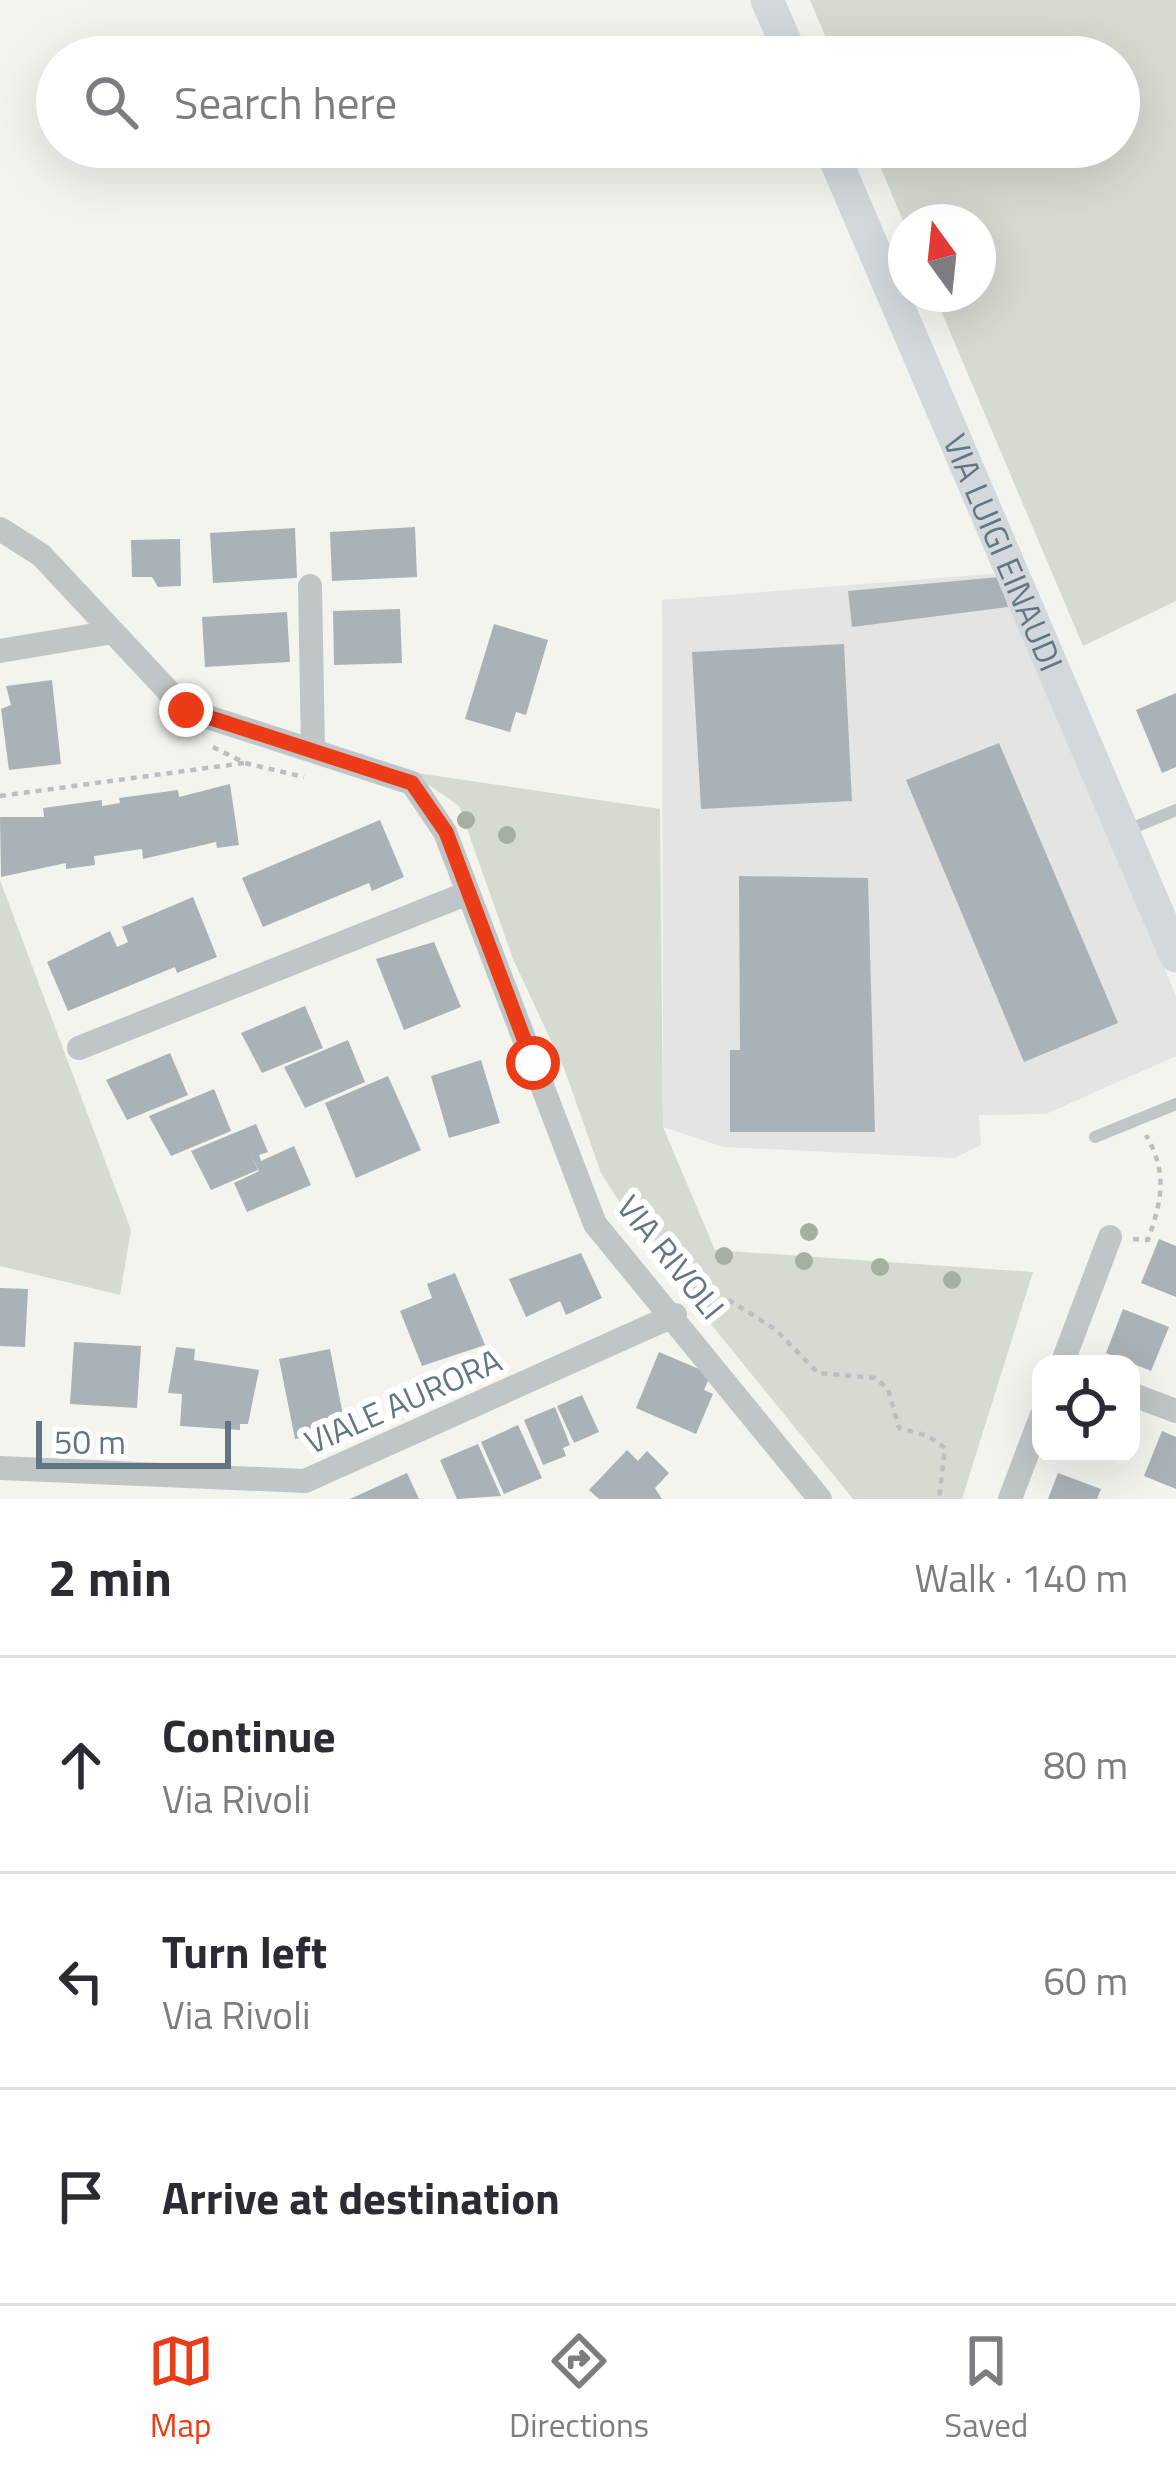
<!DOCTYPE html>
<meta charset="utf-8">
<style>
:root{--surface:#fff;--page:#f2f2f3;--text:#2b2b33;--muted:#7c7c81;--line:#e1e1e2;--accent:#ec3b17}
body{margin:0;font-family:"Titillium Web",sans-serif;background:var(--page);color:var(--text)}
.controls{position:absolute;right:36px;bottom:36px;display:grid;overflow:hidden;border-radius:24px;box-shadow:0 12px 48px #0002}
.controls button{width:108px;height:108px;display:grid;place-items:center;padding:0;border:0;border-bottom:3px solid var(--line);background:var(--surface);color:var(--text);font:60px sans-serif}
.compass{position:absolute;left:888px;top:204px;width:108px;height:108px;border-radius:50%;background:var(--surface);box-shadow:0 12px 48px #0002;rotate:345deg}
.scale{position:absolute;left:36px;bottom:30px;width:195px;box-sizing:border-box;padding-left:12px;border:6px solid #617582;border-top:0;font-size:33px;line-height:42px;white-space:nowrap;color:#617582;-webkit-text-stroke:9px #fff;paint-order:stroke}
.stop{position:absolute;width:36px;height:36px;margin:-27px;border:9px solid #ec3b17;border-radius:50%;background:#fff}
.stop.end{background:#ec3b17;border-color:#fff;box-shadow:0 3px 12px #0008}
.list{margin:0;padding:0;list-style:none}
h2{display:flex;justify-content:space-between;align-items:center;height:156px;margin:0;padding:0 48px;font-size:51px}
h2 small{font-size:39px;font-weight:400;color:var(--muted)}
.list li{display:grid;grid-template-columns:78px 1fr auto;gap:36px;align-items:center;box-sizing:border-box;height:216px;padding:0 48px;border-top:3px solid var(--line)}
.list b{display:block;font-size:45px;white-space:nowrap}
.list p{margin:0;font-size:39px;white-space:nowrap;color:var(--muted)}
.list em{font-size:39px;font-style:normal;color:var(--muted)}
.icon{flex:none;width:66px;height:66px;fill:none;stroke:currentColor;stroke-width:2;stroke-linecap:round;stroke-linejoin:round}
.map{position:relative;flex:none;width:1176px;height:1499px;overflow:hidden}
.search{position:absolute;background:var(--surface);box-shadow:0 12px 48px #0002;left:36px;right:36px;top:36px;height:132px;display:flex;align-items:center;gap:30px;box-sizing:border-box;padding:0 42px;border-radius:66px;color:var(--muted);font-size:45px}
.sheet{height:804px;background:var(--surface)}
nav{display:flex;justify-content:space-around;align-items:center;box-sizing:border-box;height:168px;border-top:3px solid var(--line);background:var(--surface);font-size:33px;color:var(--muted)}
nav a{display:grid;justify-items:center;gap:6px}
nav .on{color:var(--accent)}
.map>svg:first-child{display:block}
.built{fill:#e4e5e3}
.green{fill:#d5dbd0}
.building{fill:#a9b2b6}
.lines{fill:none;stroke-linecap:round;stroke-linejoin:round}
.path{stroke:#bcbec0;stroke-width:4.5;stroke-dasharray:6 6;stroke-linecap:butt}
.lane{stroke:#c0c5c7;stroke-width:12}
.street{stroke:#c0c5c7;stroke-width:24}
.secondary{stroke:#d2d8dc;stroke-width:33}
.tree{fill:#a6b0a0}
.route{stroke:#ec3b17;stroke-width:15}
.labels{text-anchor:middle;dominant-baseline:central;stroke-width:12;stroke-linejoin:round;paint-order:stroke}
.street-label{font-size:33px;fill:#617582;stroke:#fff}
</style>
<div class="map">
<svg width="1176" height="1499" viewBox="0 0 1176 1499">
<rect width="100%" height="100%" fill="#f4f4ef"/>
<polygon class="built" points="1003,573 1176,996 1176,1056 1046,1114 979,1115 981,1145 955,1158 723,1147 663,1127 662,600"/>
<g class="green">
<polygon points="810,0 1176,0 1176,601 1083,646 934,294 978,294 978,222 906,222 906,228 872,147 1119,147 1119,57 834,57"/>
<polygon points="410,772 660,809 663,1127 715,1250 1033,1272 962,1499 853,1499 649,1248 601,1173 565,1071 513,959 459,806"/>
<polygon points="0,880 131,1230 120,1295 0,1266"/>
</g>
<g class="building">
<polygon points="415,527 417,577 332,581 330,532"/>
<polygon points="295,528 297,578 213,583 210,533"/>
<polygon points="180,539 181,586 158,587 152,577 132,577 131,540"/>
<polygon points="999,577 1008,607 852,627 848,591"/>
<polygon points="400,609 402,663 334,665 333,611"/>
<polygon points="287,612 290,662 205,667 202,617"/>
<polygon points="494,624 548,640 526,715 516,712 510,732 465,719"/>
<polygon points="844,644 852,801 701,809 692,652"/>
<polygon points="52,680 61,764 9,770 1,709 11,705 6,686"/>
<polygon points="1176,693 1176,767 1162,773 1136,710"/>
<polygon points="999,743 1118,1023 1024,1062 906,780"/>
<polygon points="230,784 239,845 217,848 216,842 143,859 142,849 94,856 95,865 66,869 66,863 1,877 0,817 44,817 43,808 102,800 102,806 120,803 119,798 178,790 179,797"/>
<polygon points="380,820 404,877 372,891 369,883 263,927 242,878"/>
<polygon points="739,876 868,878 875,1132 730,1132 730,1050 740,1050"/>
<polygon points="193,897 217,957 177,973 175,967 68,1011 47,962 110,931 117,947 128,942 122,927"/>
<polygon points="434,942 461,1007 404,1030 376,959"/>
<polygon points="305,1006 323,1048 262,1073 241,1033"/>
<polygon points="348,1040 365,1082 305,1108 284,1067"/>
<polygon points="170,1053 188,1095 127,1120 106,1080"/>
<polygon points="481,1060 500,1123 449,1138 431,1076"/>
<polygon points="388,1076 421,1150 356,1178 325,1103"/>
<polygon points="214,1089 231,1131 171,1156 149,1116"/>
<polygon points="256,1124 268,1152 259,1155 261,1161 294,1146 311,1185 247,1212 234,1183 259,1171 250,1153 258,1170 211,1190 191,1151"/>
<polygon points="1159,1239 1176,1246 1176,1297 1141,1283"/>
<polygon points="581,1253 602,1298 566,1315 560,1301 526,1317 509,1279"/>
<polygon points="455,1273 485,1345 422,1366 400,1311 432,1298 427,1284"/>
<polygon points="0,1288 28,1289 25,1347 0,1346"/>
<polygon points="1123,1309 1169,1327 1151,1371 1106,1353"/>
<polygon points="74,1342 141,1346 137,1408 70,1404"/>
<polygon points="176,1347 195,1349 194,1360 259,1370 248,1424 240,1424 240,1430 180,1426 182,1394 168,1393"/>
<polygon points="330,1349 343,1415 319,1420 322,1434 295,1439 279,1359"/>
<polygon points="659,1352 711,1374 704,1390 713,1394 696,1434 636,1408"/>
<polygon points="582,1395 599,1432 574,1443 557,1406"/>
<polygon points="555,1407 570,1445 563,1448 566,1456 543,1465 524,1420"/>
<polygon points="518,1425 542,1478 504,1494 481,1442"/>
<polygon points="1162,1431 1176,1437 1176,1489 1144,1476"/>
<polygon points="478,1444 501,1496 457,1499 440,1460"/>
<polygon points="627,1450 638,1461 647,1451 669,1473 655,1488 662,1499 599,1499 589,1490"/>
<polygon points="407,1473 419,1499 350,1499"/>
<polygon points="1058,1473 1101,1489 1097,1499 1048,1499"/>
</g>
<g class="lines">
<g class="path">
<polyline points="213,747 245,763 304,777"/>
<polyline points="0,796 244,763"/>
<path d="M1133,1239L1148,1240C1162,1199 1168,1174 1146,1135"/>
<polyline points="697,1314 726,1298 776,1330 818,1373 875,1378 888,1389 899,1428 928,1436 945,1448 939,1499"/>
</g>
<g class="lane">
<polyline points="1123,832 1176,810"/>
<polyline points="1095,1137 1176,1104"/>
</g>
<g class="street">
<polyline points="0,529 41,555 186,710 412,783 445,832 595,1224 820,1499"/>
<polyline points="310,586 313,750"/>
<polyline points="0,651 113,632"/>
<polyline points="79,1048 468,893"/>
<polyline points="1062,1364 1110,1237"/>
<polyline points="1131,1394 1176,1411"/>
<polyline points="0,1468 305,1481 675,1315"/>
<polyline points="1010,1499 1041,1417"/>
</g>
<g class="secondary">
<polyline points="767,0 792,57"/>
<path id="s1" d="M830,147L1176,956"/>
</g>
</g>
<g class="tree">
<circle cx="466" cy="820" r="9"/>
<circle cx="507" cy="835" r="9"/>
<circle cx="809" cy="1232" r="9"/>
<circle cx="724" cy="1256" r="9"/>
<circle cx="804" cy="1261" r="9"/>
<circle cx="676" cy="1263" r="9"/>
<circle cx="880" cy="1267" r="9"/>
<circle cx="952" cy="1280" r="9"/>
<circle cx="694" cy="1284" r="9"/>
</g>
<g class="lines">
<polyline class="route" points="186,710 412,783 446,832 533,1063"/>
</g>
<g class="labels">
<g class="street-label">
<text stroke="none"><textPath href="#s1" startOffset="441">VIA LUIGI EINAUDI</textPath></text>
<text transform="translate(671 1257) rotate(51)">VIA RIVOLI</text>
<text transform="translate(403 1401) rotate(-24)">VIALE AURORA</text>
</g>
</g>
</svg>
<div class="controls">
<button><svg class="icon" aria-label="locate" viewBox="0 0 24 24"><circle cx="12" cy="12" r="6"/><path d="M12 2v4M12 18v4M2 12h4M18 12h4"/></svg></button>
</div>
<svg class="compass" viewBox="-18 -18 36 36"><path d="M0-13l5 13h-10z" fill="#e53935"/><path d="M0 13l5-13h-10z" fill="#7c7c81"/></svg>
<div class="scale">50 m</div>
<div class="stop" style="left:533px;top:1063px"></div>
<div class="stop end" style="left:186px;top:710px"></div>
<div class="search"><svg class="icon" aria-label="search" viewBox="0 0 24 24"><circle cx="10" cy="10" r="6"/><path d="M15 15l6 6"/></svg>Search here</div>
</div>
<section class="sheet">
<h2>2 min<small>Walk · 140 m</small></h2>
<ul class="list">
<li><svg class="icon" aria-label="ahead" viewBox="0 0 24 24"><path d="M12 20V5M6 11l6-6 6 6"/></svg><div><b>Continue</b><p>Via Rivoli</p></div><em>80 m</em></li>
<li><svg class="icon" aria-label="left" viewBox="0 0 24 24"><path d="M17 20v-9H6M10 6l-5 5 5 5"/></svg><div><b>Turn left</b><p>Via Rivoli</p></div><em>60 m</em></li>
<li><svg class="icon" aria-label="arrive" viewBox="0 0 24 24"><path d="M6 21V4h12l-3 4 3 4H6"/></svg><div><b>Arrive at destination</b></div></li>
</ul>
</section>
<nav>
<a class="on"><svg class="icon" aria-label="map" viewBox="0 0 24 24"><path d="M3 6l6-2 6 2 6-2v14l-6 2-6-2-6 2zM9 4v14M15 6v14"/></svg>Map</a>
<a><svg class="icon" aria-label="directions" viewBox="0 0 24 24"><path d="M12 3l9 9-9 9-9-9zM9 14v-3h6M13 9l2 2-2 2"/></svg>Directions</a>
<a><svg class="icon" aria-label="saved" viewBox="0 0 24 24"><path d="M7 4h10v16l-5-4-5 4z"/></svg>Saved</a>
</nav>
